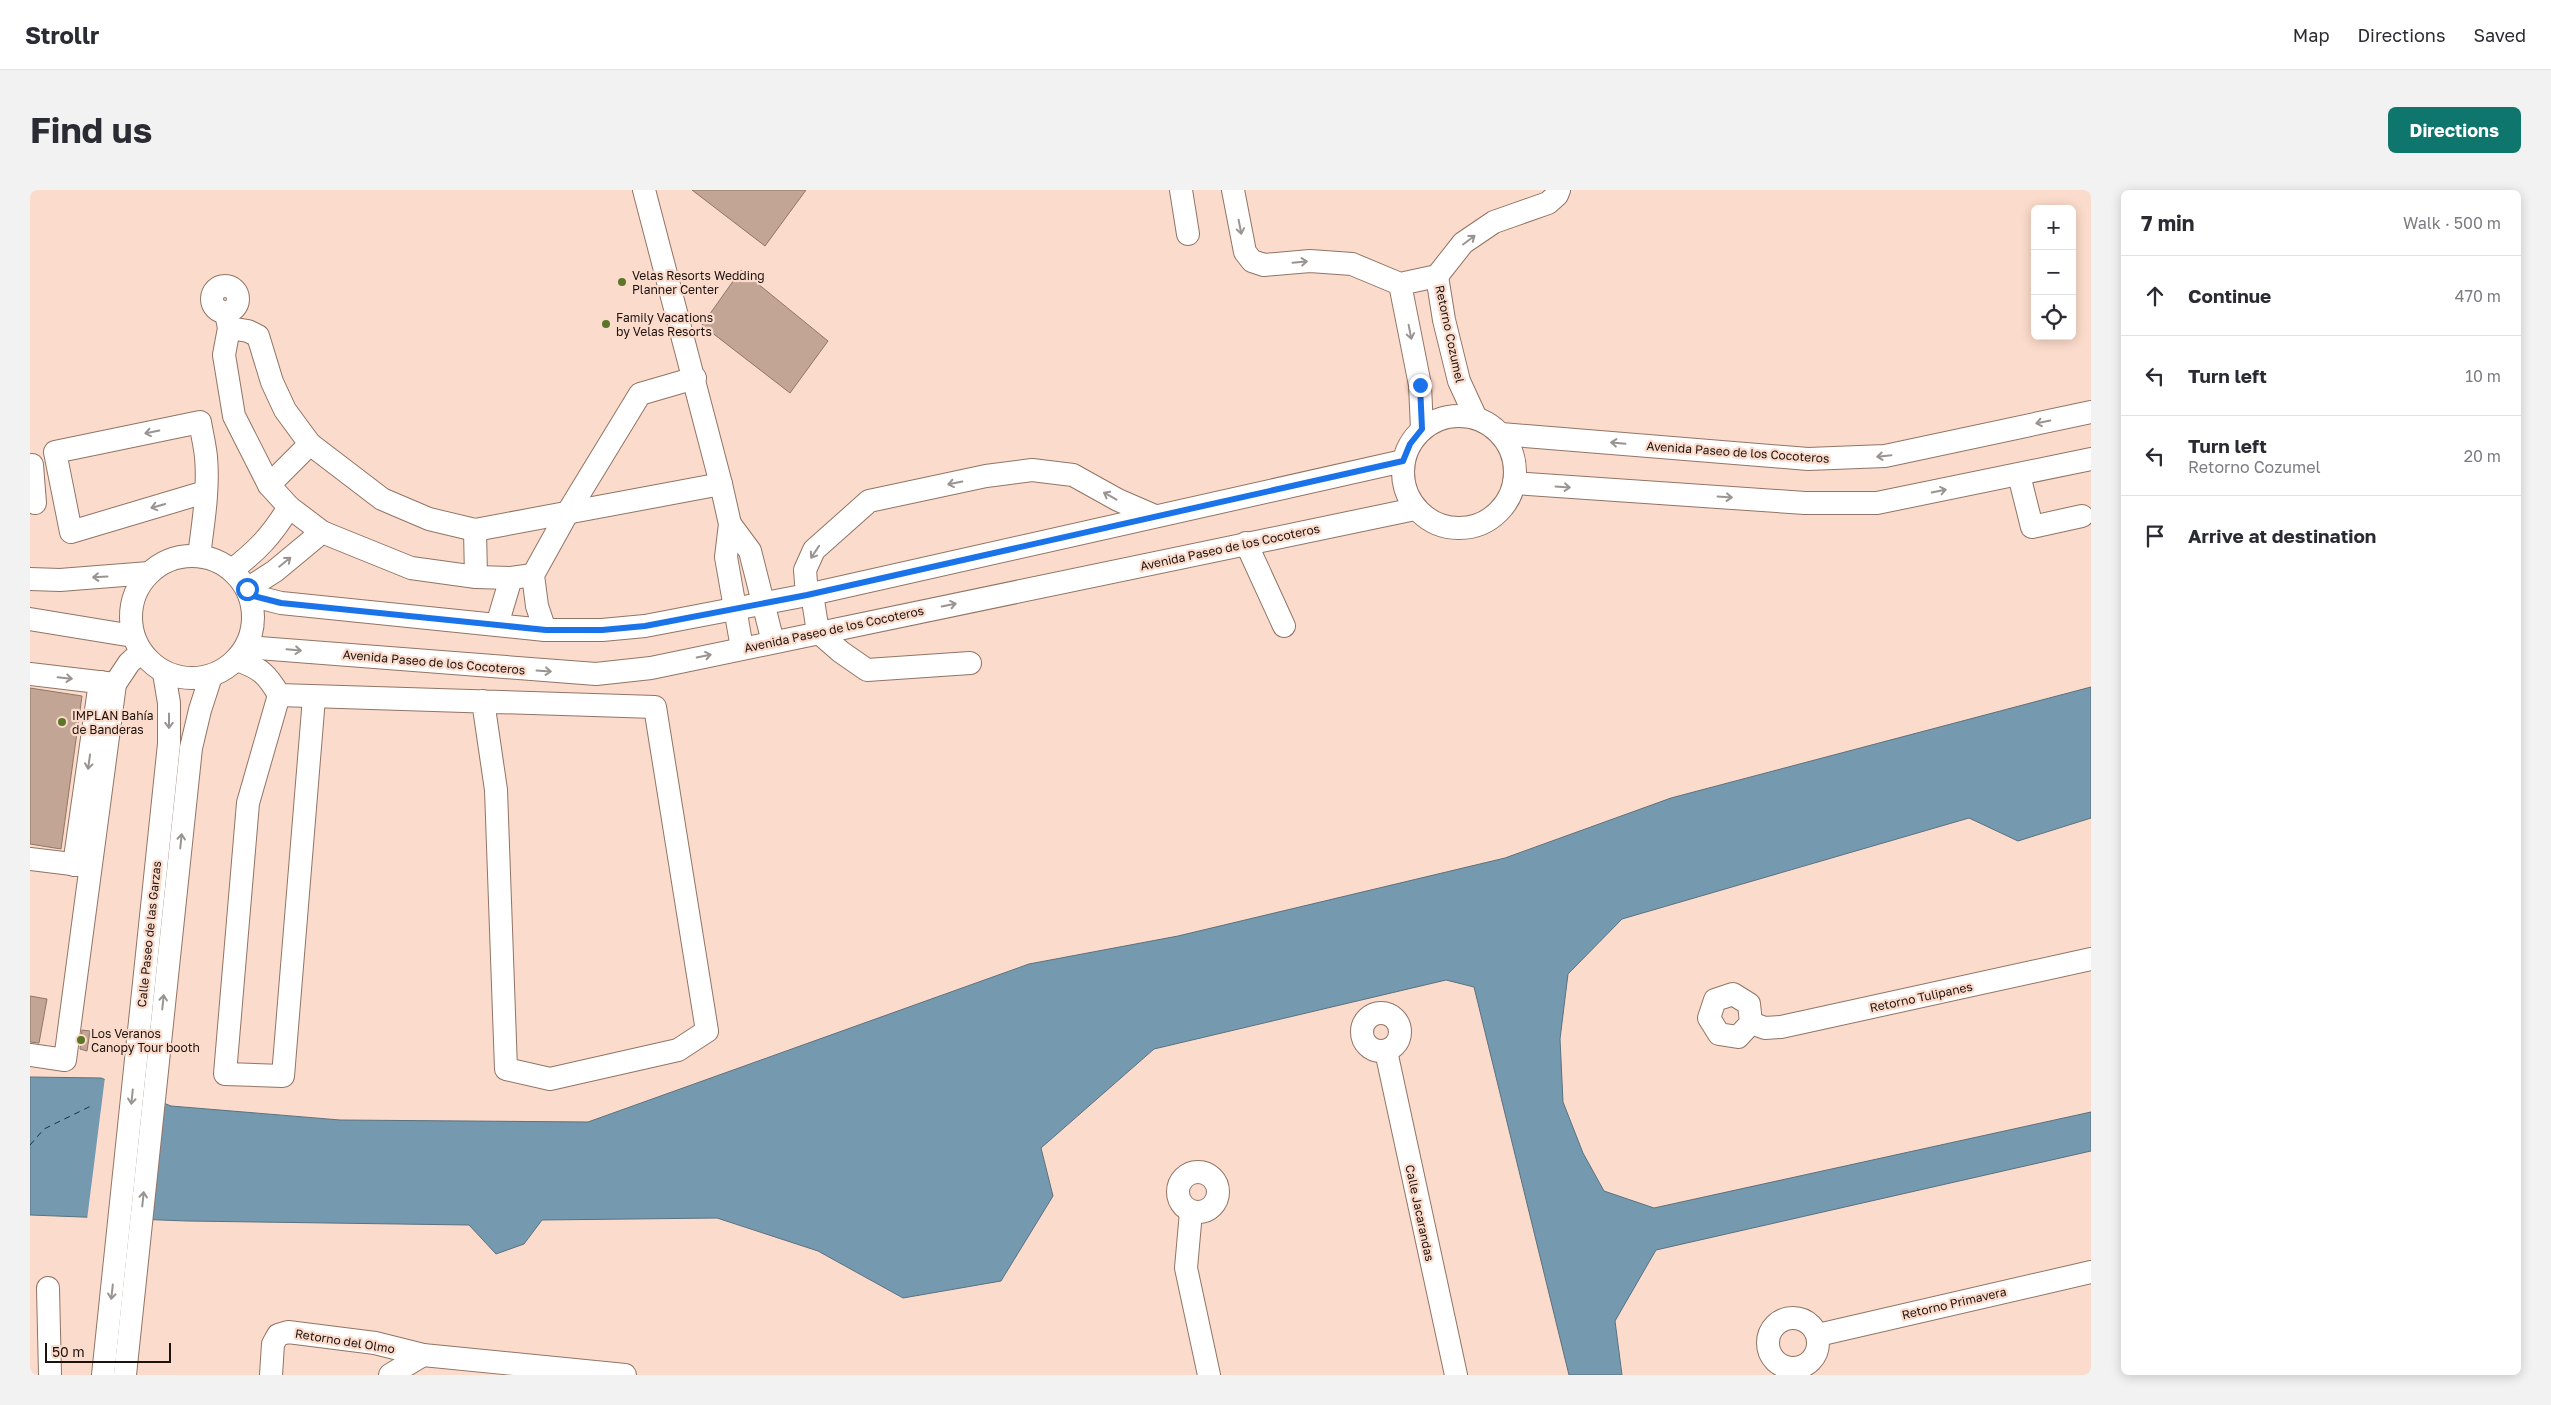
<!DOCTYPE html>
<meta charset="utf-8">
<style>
:root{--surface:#fff;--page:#f2f2f3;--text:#2b2b33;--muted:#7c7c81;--line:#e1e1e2;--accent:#0f766e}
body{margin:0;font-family:"Golos Text",sans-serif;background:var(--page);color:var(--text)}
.controls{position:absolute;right:15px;top:15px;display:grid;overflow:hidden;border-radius:8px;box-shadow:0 2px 12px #0003}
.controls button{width:45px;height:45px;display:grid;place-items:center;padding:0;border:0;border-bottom:1px solid var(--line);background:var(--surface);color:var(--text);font:25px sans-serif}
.scale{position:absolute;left:15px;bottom:12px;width:126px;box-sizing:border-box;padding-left:5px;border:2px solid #1d120d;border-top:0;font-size:14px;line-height:18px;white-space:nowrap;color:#1d120d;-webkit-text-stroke:4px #fbdbcb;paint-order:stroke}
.stop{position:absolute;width:15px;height:15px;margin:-11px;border:4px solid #1a73e8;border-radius:50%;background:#fff}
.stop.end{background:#1a73e8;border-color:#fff;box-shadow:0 1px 5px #0008}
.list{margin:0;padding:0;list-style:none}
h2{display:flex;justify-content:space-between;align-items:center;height:65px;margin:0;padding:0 20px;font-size:21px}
h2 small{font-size:16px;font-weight:400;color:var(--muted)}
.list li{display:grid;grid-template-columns:32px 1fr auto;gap:15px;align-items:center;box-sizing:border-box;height:80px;padding:0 20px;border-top:1px solid var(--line)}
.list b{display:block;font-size:19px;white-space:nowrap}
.list p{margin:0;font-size:16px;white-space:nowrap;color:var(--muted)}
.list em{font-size:16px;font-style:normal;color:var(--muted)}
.icon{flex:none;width:28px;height:28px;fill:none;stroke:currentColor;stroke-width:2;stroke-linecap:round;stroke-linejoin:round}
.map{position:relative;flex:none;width:2061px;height:1185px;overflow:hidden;border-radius:8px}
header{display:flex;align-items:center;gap:30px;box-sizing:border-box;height:70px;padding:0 25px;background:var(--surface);border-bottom:1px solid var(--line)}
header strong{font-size:24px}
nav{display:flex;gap:28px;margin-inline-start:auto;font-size:18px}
.intro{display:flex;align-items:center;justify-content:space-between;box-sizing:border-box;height:120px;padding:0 30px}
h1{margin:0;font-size:35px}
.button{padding:12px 22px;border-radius:8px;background:var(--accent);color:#fff;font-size:18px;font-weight:700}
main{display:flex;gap:30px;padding:0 30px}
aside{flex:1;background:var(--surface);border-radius:8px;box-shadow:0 2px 12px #0003}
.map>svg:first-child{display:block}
.water{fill:#759ab0;stroke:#5b717f}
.pier{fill:#fbdbcb}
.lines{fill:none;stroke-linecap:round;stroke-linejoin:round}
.ferry{stroke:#053850;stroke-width:1;stroke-dasharray:6 5;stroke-linecap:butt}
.building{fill:#c3a595;stroke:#917566}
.minor-casing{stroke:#917465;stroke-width:24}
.minor{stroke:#fff;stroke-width:22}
.oneway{stroke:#999492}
.route{stroke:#1a73e8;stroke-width:6}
.poi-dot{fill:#5d7527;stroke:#fbdbcb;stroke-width:2}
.labels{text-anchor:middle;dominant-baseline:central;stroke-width:4.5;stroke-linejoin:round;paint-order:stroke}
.poi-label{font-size:12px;fill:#1d120d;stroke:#fbdbcb;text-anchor:start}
.street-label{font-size:12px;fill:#1d120d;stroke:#fbdbcb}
</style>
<header>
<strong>Strollr</strong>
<nav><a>Map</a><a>Directions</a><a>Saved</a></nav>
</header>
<div class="intro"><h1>Find us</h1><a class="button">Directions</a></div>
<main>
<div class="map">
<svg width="2061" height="1185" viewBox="0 0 2061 1185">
<rect width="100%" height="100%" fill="#fbdbcb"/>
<polygon class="water" points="2061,497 2061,628 1988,651 1939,628 1592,729 1538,784 1530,849 1533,912 1553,963 1574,1001 1624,1018 2061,922 2061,961 1626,1060 1585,1131 1592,1185 1539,1185 1444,797 1416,790 1124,859 1011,958 1023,1006 971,1091 873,1108 788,1061 687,1028 512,1030 494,1054 466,1064 439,1035 157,1031 0,1025 0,887 71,888 141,916 310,930 558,932 999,774 1148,746 1475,668 1641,608"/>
<polygon class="pier" points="75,887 128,908 113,1032 57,1030"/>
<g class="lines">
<polyline class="ferry" points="0,955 14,939 61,916"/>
</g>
<g class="building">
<polygon points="662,0 776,0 735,56"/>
<polygon points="711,80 798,151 760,203 672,135"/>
<polygon points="0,498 52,506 31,659 0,654"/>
<polygon points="0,806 17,809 9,853 0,852"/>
<polygon points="52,840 60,841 57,861 50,859"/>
</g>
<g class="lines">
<defs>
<g id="minor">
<polyline points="614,0 691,294 700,334 696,367 712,458"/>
<polyline points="1151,0 1158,44"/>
<polyline points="1203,0 1215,62 1222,71 1234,75 1280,71 1322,74 1370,94 1407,86 1433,53 1464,32 1518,13 1527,5 1529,0"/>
<polyline points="1407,86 1414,130 1429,191 1446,228"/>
<polyline points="1370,94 1390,195 1392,239"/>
<circle cx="195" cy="109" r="13"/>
<polyline points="196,123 199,138 194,165 204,226 239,295 259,317 292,342 381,378 446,387 481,388 503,385"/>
<polyline points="199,138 218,141 228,146 242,192 255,220 280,254 352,309 399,329 445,340 691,294"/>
<circle cx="1429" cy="282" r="56"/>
<polyline points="1471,244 1778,269 1855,266 2061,222"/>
<polyline points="0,276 2,275 5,313"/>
<polyline points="1989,285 2002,337 2052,326"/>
<polyline points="1484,293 1775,313 1847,313 2061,269"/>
<polyline points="239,295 280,254"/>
<polyline points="700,334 720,361 743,452"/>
<polyline points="445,340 446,387"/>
<polyline points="1216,353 1254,436"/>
<circle cx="162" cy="427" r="61"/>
<path d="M169,366C173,334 179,299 176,267C175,256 172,244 170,232L25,262L41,342L175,302"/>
<path d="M202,380C228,360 242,345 259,317"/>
<polyline points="0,389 30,390 119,383"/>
<polyline points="217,399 245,381 292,342"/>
<polyline points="782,404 788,442 811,462 837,480 940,473"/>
<polyline points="220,405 251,413 515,440 572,440 615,436 777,405 1373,271"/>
<polyline points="777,405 775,380 784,360 839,311 956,286 1002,280 1043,285 1088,310 1125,326"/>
<polyline points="0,429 103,446"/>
<polyline points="467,435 481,388"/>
<polyline points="515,440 507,416 503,385 538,322 610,204 665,188"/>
<polyline points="216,457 566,484 621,478 1385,319"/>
<path d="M207,470C230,478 237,484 249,505L625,517L677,841L648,860L520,889L476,879L466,600L453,511"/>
<polyline points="0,484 85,494 99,473 111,462"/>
<polyline points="249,505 218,613 195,884 253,886 284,508"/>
<polyline points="0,669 58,676"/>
<polyline points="44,675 70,492"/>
<polygon points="1703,804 1719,814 1721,833 1708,847 1689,844 1679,828 1685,810"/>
<circle cx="1351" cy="842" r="19"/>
<polyline points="1721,833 1735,838 1751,837 2061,769"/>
<polyline points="1356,861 1426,1185"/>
<polyline points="0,865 35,870 85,494"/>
<circle cx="1168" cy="1002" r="20"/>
<polyline points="1161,1022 1156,1078 1179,1185"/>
<polyline points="18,1098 20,1185"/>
<circle cx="1763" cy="1153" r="25"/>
<polyline points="1788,1145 2061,1082"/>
<polyline points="73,1185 139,554 139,513 134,483"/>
<polyline points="95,1185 161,558 170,520 181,486"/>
<polyline points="241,1185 243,1154 248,1145 258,1142 345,1153 393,1165 595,1185"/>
<polyline points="360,1185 393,1165"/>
</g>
</defs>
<use href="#minor" class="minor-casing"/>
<use href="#minor" class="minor"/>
</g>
<defs><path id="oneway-shaft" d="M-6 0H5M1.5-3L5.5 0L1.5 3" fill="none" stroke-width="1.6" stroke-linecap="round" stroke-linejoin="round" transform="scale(1.25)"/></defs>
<g class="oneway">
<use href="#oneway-shaft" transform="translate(1210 37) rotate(79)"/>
<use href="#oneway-shaft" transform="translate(1439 50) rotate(-37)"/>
<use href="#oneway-shaft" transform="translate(1270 72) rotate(-5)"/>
<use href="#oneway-shaft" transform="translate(1380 142) rotate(79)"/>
<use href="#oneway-shaft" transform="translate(2013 232) rotate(168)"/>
<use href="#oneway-shaft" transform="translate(122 242) rotate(168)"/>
<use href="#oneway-shaft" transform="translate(1588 253) rotate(-175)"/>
<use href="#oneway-shaft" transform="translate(1854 266) rotate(174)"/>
<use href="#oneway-shaft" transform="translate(925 293) rotate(168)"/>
<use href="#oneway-shaft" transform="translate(1533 297) rotate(4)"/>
<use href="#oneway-shaft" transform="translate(1909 301) rotate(-11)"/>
<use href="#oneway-shaft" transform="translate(1080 306) rotate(-151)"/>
<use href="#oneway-shaft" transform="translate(1695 307) rotate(4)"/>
<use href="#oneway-shaft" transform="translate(128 316) rotate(164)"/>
<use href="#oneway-shaft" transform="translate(785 362) rotate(124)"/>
<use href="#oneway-shaft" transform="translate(255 372) rotate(-39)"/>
<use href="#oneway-shaft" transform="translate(70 387) rotate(177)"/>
<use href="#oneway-shaft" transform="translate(919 415) rotate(-12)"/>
<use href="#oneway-shaft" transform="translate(264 460) rotate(5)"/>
<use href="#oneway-shaft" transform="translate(674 466) rotate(-12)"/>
<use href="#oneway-shaft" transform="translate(514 481) rotate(4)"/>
<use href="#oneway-shaft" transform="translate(35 488) rotate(6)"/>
<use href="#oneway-shaft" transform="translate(139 531) rotate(90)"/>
<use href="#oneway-shaft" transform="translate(59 572) rotate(98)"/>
<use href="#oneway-shaft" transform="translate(151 651) rotate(-84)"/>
<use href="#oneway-shaft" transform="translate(133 812) rotate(-84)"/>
<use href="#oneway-shaft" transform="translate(102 907) rotate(96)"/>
<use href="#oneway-shaft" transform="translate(113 1009) rotate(-84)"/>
<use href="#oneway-shaft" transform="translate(82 1102) rotate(96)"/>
</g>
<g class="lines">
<polyline class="route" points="217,399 220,405 251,413 516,440 572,440 615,436 777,405 1373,271 1380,254 1392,239 1390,195"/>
</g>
<g class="poi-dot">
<circle cx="592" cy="92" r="5"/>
<circle cx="576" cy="134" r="5"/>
<circle cx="32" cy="532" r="5"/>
<circle cx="51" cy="850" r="5"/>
</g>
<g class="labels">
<g class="poi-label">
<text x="602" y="85">Velas Resorts Wedding<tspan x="602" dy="14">Planner Center</tspan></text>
<text x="586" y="127">Family Vacations<tspan x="586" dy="14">by Velas Resorts</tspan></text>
<text x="42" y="525">IMPLAN Bahía<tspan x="42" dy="14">de Banderas</tspan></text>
<text x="61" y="843">Los Veranos<tspan x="61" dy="14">Canopy Tour booth</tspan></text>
</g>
<g class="street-label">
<text transform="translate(1420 144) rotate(78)">Retorno Cozumel</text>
<text transform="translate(1708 262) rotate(4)">Avenida Paseo de los Cocoteros</text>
<text transform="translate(1200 357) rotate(-12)">Avenida Paseo de los Cocoteros</text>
<text transform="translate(804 439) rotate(-12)">Avenida Paseo de los Cocoteros</text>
<text transform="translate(404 472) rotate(5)">Avenida Paseo de los Cocoteros</text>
<text transform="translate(119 744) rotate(-84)">Calle Paseo de las Garzas</text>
<text transform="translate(1891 807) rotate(-12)">Retorno Tulipanes</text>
<text transform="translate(1390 1023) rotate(78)">Calle Jacarandas</text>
<text transform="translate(1924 1113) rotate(-13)">Retorno Primavera</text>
<text transform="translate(315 1151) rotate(9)">Retorno del Olmo</text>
</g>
</g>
</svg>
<div class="controls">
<button>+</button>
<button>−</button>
<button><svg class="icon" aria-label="locate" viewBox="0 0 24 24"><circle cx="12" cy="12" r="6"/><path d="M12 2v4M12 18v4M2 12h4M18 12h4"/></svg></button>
</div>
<div class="scale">50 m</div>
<div class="stop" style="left:217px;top:399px"></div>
<div class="stop end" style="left:1390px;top:195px"></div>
</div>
<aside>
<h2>7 min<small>Walk · 500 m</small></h2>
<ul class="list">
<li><svg class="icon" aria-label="ahead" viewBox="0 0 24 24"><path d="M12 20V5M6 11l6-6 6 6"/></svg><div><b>Continue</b></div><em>470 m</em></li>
<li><svg class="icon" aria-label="left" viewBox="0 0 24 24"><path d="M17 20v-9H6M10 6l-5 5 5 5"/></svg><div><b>Turn left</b></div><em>10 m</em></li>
<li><svg class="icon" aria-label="left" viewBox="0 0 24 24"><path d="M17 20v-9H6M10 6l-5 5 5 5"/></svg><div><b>Turn left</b><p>Retorno Cozumel</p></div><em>20 m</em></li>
<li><svg class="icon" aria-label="arrive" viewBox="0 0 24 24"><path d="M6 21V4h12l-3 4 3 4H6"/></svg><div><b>Arrive at destination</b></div></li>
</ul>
</aside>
</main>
